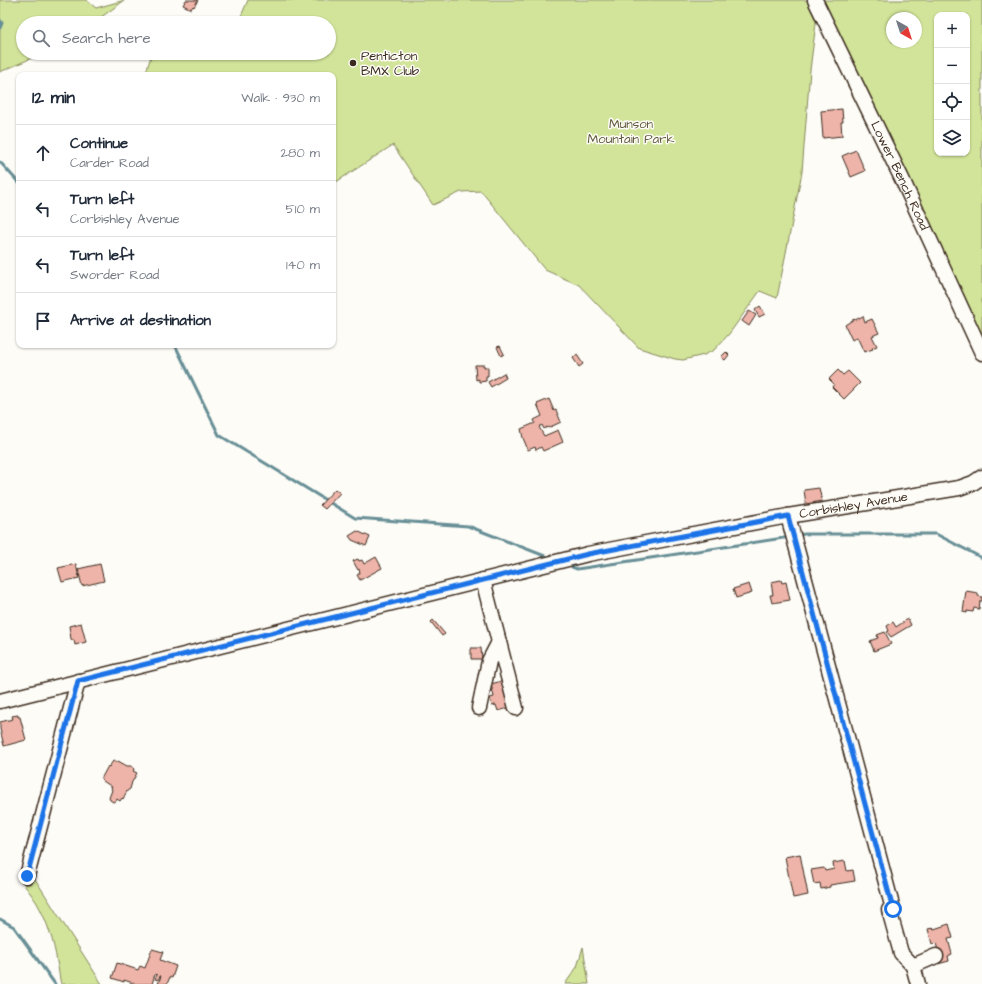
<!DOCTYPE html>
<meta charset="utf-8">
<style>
:root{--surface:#fff;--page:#f2f2f3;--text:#1f2937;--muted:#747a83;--line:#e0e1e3}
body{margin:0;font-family:"Architects Daughter",sans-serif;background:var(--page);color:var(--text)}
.controls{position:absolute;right:12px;top:12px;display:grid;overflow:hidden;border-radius:8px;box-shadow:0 1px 3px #0004}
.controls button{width:36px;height:36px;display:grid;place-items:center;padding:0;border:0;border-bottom:1px solid var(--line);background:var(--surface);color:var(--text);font:20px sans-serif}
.compass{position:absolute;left:886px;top:12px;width:36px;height:36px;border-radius:50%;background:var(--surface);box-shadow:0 1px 3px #0004;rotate:141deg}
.stop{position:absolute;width:12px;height:12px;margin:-9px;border:3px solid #1a73e8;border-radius:50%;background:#fff}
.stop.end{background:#1a73e8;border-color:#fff;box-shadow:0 1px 4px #0008}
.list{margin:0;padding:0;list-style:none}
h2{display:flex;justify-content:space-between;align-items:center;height:52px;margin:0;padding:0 16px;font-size:17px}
h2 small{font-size:13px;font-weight:400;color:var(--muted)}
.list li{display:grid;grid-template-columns:26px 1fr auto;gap:12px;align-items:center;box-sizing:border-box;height:56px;padding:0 16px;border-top:1px solid var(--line)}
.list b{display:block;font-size:15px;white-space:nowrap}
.list p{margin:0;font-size:13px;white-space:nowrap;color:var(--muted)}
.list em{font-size:13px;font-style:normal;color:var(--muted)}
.icon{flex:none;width:22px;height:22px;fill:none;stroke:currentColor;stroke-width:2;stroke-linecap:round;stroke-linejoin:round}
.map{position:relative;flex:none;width:982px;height:984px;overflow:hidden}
.search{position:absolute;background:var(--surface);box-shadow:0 1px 3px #0004;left:16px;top:16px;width:320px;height:44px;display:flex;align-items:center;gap:10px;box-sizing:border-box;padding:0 14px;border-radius:22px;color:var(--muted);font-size:15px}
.panel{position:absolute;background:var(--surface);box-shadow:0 1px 3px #0004;left:16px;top:72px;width:320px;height:276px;border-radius:8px}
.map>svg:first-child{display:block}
.green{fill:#d1e499;stroke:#86875c;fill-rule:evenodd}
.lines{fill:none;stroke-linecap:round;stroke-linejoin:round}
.stream{stroke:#688f96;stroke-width:3}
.building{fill:#eeb4a9;stroke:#3b2a1e}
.minor-casing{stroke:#3b2a1e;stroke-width:17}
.minor{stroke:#fdfcf7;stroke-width:14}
.route{stroke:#1a73e8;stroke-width:5}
.poi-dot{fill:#3b2a1e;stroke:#fdfcf7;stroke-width:1.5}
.labels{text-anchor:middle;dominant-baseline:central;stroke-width:3;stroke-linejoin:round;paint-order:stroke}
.poi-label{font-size:13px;fill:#3b2a1e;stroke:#fdfcf7;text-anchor:start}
.park-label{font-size:13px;fill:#60583d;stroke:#fdfcf7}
.street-label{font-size:13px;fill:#3b2a1e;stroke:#fdfcf7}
</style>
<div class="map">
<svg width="982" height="984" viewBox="0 0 982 984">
<rect width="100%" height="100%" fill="#fdfcf7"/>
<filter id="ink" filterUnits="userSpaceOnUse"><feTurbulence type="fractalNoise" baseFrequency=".025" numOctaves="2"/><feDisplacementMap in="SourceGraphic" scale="8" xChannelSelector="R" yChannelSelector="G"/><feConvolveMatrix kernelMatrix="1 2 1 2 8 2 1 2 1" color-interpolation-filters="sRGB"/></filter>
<g filter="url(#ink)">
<g class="green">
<polygon points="0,0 86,0 96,8 125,0 93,23 23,23 23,53 42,53 32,58 0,72"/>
<polygon points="248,0 813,0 815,3 816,23 810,70 802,172 777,298 760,291 729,334 714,350 704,355 683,360 675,359 639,348 579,285 545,270 481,191 461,192 433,205 393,145 333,184 333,75 145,75 152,53 329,53 329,23 238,23"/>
<path d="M823,0H982V340ZM937,15H967V153H937ZM892,18H916V42H892Z"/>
<path d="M35,878V879L102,984H61C59,977 59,970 57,962C54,942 47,921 37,903C33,897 29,891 24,885Z"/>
<polygon points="583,947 589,984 565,984 577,967"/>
</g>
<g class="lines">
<g class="stream">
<polyline points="0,20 2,23 0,28"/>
<polyline points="0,162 19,183"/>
<polyline points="175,345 219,435 355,518 468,526 550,558"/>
<polyline points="797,535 805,534 936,534 982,558"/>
<polyline points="572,567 577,569 790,537"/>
<polyline points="0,919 14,927 55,984"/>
</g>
</g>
<g class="building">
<polygon points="186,0 198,0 194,7 193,6 191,9 183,5"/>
<polygon points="842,109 843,122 841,122 842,136 823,138 821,111"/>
<polygon points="856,150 865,171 851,177 842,156"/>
<polygon points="760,306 765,314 759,317 755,310"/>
<polygon points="749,311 756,315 749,326 742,321"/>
<polygon points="863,316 865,322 872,319 879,333 872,336 877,346 872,348 873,349 864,352 857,337 852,340 845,325 854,319 855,320"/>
<polygon points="500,346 504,354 501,356 497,347"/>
<polygon points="726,352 729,355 725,360 721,357"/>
<polygon points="577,355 583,364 579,367 573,358"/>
<polygon points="475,365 484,365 484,367 488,367 488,376 486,376 486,381 479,382 479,379 476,380"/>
<polygon points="838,370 843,375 848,371 860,383 844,399 832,387 834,384 829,379"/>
<polygon points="504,373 506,378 491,387 488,382"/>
<polygon points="549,399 554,411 556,410 561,422 548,428 547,427 544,429 542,425 539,427 544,436 558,430 563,442 543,451 541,447 536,450 535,447 528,450 523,438 521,429 535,423 534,420 542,416 537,404"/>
<polygon points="819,488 822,501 806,504 804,490"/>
<polygon points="335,489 340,493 325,509 320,505"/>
<polygon points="357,531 370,537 366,546 352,540 349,536"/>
<polygon points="376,557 382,568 360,580 357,575 360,573 359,569 358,570 353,561 358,559 359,561 362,560 364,564"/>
<polygon points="76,564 79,578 62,582 58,568"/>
<polygon points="100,564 104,581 82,586 78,569"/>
<polygon points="781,580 782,583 786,582 790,600 772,603 770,595 773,595 771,582"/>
<polygon points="749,584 752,593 736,598 733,589"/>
<polygon points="966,591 978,593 978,596 982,597 982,601 980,601 979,609 974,608 973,612 967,611 967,613 963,612"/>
<polygon points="908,619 911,625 891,637 887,632 889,631 887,626 893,622 896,627"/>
<polygon points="433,620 445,634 442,636 431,622"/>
<polygon points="81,623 86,642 75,645 74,640 72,640 71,639 69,626"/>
<polygon points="885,632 891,644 874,651 870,641 878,638 877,635"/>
<polygon points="471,648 481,648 482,659 471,659"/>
<polygon points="505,680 511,707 498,711 496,705 492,706 490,698 494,697 491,684"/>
<polygon points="18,715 18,717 20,717 26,740 4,746 0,729 0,722 13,719 12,716"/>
<polygon points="113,761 118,763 118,761 127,766 131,766 133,767 134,770 133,771 137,773 132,782 130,789 127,791 123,799 122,798 120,801 117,799 116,801 113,802 110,800 109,798 112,790 111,789 112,787 103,781 101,779 108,766 109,767"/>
<polygon points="800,854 808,895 793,898 785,857"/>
<polygon points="845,861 847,871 853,870 855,881 830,885 830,887 821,889 820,883 814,884 811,870 824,868 825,871 834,869 833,863"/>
<polygon points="949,924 953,938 948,939 952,954 948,956 949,961 934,965 933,960 940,958 936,943 932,944 928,929 933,928 934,929"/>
<polygon points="152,949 163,952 160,960 176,966 172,978 170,977 167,984 158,984 161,976 160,976 158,980 155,979 157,975 155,974 152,984 136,984 124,980 124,982 112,978 117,963 138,970 140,966 145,968"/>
</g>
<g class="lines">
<defs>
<g id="minor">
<path id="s1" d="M815,0L902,179L982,353"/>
<polyline points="788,516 893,909"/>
<polyline points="483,580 516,708"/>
<path id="s2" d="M0,701L588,554L788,516L959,488L973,483L982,477"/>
<polyline points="479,708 489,661 499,642"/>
<polyline points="27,876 78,681"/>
<polyline points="889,910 901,953 913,966 936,956"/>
<polyline points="913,966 918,984"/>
</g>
</defs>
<use href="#minor" class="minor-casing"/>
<use href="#minor" class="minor"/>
</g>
</g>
<g class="lines" filter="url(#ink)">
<polyline class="route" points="27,876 78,681 588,554 788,516 893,909"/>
</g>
<circle class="poi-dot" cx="353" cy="63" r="4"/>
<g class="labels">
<g class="poi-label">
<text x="361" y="56">Penticton<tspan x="361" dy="15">BMX Club</tspan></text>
</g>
<g class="park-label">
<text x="631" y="124">Munson<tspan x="631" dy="15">Mountain Park</tspan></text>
</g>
<g class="street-label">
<text stroke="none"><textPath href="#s1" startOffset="195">Lower Bench Road</textPath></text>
<text stroke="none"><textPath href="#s2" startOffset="876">Corbishley Avenue</textPath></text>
</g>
</g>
</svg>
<div class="controls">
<button>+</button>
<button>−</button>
<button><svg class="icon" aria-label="locate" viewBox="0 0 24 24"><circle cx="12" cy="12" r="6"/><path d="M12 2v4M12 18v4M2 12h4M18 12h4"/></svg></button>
<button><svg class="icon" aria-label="layers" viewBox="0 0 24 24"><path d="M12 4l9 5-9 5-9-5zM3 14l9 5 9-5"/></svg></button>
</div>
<svg class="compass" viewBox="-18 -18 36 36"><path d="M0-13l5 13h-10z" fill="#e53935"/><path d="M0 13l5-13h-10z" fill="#747a83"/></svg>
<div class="stop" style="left:893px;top:909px"></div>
<div class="stop end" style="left:27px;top:876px"></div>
<div class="search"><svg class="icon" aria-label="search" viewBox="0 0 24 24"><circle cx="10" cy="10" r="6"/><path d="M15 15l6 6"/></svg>Search here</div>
<section class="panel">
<h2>12 min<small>Walk · 930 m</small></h2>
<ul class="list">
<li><svg class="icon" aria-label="ahead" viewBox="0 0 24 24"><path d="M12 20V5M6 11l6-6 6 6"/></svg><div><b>Continue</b><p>Carder Road</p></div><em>280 m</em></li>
<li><svg class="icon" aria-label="left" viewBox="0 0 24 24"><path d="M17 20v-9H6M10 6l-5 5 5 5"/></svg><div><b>Turn left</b><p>Corbishley Avenue</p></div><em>510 m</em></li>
<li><svg class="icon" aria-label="left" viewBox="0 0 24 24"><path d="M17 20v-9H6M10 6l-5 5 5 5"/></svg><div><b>Turn left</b><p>Sworder Road</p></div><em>140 m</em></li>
<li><svg class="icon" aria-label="arrive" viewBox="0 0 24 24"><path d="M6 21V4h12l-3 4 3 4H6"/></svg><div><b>Arrive at destination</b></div></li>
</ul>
</section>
</div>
